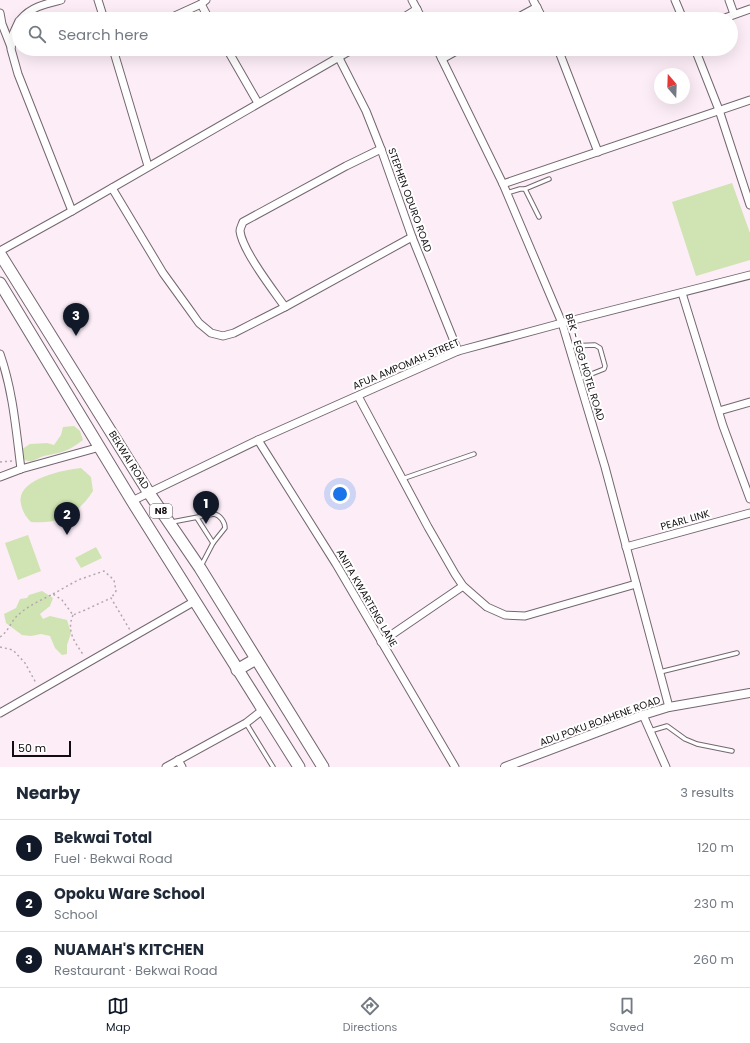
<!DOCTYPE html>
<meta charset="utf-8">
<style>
:root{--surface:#fff;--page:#f6f6f7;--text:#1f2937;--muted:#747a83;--line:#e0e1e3;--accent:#111827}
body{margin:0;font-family:Poppins,sans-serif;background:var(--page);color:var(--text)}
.compass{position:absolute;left:654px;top:68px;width:36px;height:36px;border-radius:50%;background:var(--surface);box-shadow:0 4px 16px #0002;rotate:341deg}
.scale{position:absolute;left:12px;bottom:10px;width:59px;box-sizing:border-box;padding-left:4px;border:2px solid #100c0f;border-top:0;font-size:11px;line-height:14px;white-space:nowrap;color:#100c0f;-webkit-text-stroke:3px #fff;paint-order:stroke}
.you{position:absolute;left:340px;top:494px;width:14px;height:14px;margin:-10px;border:3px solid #fff;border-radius:50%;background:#1a73e8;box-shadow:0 0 0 6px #1a73e833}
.badge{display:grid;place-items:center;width:26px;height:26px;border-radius:50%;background:var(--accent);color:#fff;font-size:13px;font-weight:700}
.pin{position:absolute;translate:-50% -33px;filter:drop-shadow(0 1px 2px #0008)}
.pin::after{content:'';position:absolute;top:21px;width:14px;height:12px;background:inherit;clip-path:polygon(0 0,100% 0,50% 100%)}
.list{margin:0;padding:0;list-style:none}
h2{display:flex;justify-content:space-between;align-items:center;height:52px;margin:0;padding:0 16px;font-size:17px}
h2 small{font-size:13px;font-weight:400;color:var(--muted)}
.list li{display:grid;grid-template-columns:26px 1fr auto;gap:12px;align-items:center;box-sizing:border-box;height:56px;padding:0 16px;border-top:1px solid var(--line)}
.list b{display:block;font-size:15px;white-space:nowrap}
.list p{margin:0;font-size:13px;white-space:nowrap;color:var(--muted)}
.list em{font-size:13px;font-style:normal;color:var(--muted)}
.icon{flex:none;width:22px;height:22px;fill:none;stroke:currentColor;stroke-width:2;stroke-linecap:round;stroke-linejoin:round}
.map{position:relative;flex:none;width:750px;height:767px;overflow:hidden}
.search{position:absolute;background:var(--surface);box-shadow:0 4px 16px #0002;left:12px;right:12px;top:12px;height:44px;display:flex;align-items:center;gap:10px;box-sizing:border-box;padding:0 14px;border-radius:22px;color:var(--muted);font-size:15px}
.sheet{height:220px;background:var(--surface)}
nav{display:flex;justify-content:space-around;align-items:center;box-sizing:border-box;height:56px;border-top:1px solid var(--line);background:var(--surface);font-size:11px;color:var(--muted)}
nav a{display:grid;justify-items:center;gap:2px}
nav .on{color:var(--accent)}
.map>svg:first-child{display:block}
.green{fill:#cfe4b2}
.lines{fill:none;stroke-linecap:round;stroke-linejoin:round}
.service-casing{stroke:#73676f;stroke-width:5.5}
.minor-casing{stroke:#73676f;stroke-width:9}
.tertiary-casing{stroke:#73676f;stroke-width:10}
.trunk-casing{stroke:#73676f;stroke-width:13}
.path{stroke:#b3a7af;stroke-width:1.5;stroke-dasharray:2 3;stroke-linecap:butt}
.service{stroke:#fff;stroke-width:3.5}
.minor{stroke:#fff;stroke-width:7}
.tertiary{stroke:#fff;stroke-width:8}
.trunk{stroke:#fff;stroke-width:11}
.labels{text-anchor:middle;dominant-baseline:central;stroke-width:4;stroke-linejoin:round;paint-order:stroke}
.shield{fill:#fff;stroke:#585557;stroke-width:1}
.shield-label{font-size:9px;font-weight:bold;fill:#100c0f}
.street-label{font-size:10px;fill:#100c0f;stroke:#fff}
</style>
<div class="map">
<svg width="750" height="767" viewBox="0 0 750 767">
<rect width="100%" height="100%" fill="#fcedf7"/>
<g class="green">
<polygon points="732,183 750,233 750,260 696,276 672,202"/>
<path d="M74,426L80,431L83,440C67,452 63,452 44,456C39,457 34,462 29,461C24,461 20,456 16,453L30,444L47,443L54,445L61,435L63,427Z"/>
<path d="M81,468L91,477L93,491C77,515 61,524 31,522C25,516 23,512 21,504C15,479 63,470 81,468Z"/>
<polygon points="28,535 41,571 18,580 5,543"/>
<polygon points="96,547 102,558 81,568 75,558"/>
<polygon points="42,591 53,598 50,606 40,614 43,619 50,616 67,620 71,633 67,645 67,654 62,655 55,648 50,636 41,634 31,636 22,635 6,623 4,614 16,608 20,599 27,598 29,595"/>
</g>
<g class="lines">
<defs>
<g id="service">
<polyline points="525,189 549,179"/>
<polyline points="507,193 520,189 525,189 539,217"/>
<polyline points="569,346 595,345 600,348 605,366 604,369 579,379"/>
<polyline points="402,479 474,454"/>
<polyline points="197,518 213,543"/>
<path d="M172,522L214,514C220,515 225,522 225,528L213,543L201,566"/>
<polyline points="660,672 737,653"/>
<polyline points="246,723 273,767"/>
<polyline points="650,731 667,726 685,739 697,744 732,751"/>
</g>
<g id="minor">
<polyline points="98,0 104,19"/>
<polyline points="412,0 422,19"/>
<polyline points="533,0 543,19"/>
<polyline points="675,0 683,19"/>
<polyline points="729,0 734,14"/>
<polyline points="201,4 209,19"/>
<polyline points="0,13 2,24 11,47"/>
<path d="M21,19C31,7 45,4 61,0"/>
<polyline points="168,19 201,4 206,0"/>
<polyline points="401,19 417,9"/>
<polyline points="515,19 537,7"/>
<polyline points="722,19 750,9"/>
<polyline points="19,21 13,34 11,49 18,74 72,211"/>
<polyline points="113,49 148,166"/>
<polyline points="227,49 258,103"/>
<polyline points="437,49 503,184 562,323 605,467 669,707"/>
<polyline points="558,49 598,152"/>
<polyline points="695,49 719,110 750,205"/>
<polyline points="339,58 366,111 381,149 412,237 458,351"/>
<polyline points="442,59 460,49"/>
<polyline points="503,184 750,100"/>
<polyline points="112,188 163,273 189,309 199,323 211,333 223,336 234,333 285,307 412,237"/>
<polyline points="0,251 72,211 353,49"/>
<polyline points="682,293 723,426 750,499"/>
<path d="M285,307C273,290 242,250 240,231C240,228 242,225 243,222L346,166L381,149"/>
<path d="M0,354C13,391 16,430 21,469"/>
<polyline points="358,396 428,527 455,574 463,586 487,607 505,615 525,616 636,584"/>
<polyline points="719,411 750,402"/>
<polyline points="258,440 336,564 455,767"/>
<polyline points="0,477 21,469 100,447"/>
<polyline points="132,501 258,440 458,351 562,323 750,275"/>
<polyline points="626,547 750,513"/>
<polyline points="381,642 463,586"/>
<polyline points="0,713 195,601"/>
<polyline points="643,715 666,767"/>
<polyline points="178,760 182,767"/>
<polyline points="166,767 246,723 264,709"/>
</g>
<polyline id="tertiary" points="505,767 643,715 669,707 750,693"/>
<g id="trunk">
<polyline points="0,254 149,493 200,568 323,767"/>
<polyline points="0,283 132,501 299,767"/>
<polyline points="237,670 256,659"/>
</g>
</defs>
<use href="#service" class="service-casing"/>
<use href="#minor" class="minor-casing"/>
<use href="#tertiary" class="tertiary-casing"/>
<use href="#trunk" class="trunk-casing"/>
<g class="path">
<polyline points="0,462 12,461"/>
<polyline points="53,594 78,580 104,571 114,580 116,591 112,597"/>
<path d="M73,615C66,632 75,642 84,656"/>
<path d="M0,637C9,631 11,621 18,615C28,606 41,600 53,594L62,600L73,615L85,610L111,598L130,630"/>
<polyline points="0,647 13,650 25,663 36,683"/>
</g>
<use href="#service" class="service"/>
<use href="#minor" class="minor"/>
<use href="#tertiary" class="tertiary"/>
<use href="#trunk" class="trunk"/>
</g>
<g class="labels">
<rect class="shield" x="150" y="504" width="22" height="14" rx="3"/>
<g class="shield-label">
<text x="161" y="511">N8</text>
</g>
<g class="street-label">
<text transform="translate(410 200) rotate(70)">STEPHEN ODURO ROAD</text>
<text transform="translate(406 364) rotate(-23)">AFUA AMPOMAH STREET</text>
<text transform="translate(585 367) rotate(73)">BEK - EGG HOTEL ROAD</text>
<text transform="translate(129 460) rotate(58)">BEKWAI ROAD</text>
<text transform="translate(685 520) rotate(-16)">PEARL LINK</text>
<text transform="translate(367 598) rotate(60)">ANITA KWARTENG LANE</text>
<text transform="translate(600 721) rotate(-20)">ADU POKU BOAHENE ROAD</text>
</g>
</g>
</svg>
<svg class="compass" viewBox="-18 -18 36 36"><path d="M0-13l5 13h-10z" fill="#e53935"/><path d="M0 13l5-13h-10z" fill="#747a83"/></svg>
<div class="scale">50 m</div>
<div class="you"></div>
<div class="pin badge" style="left:206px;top:524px">1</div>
<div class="pin badge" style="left:67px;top:535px">2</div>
<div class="pin badge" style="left:76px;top:336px">3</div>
<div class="search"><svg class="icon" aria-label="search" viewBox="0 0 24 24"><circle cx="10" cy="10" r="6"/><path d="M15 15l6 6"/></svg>Search here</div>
</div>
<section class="sheet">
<h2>Nearby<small>3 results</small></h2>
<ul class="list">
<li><span class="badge">1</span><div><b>Bekwai Total</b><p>Fuel · Bekwai Road</p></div><em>120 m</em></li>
<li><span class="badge">2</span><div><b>Opoku Ware School</b><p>School</p></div><em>230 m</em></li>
<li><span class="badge">3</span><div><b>NUAMAH'S KITCHEN</b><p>Restaurant · Bekwai Road</p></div><em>260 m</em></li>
</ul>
</section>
<nav>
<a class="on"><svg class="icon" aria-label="map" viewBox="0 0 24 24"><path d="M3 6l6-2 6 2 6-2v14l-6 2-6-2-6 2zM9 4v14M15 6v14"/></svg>Map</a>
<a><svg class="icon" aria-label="directions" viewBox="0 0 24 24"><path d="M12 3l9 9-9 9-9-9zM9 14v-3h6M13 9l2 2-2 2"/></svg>Directions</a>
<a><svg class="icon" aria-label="saved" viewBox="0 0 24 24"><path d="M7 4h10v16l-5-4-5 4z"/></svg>Saved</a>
</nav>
